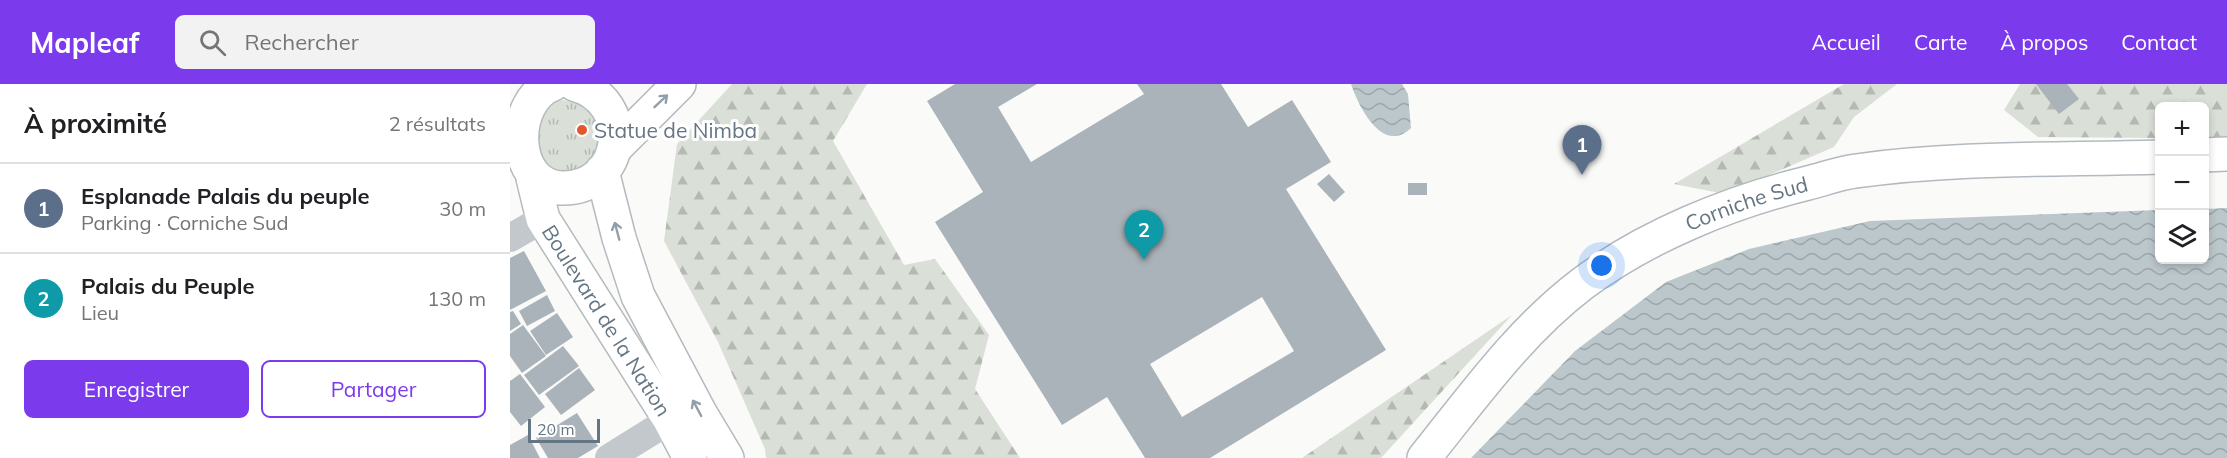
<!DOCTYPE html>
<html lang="fr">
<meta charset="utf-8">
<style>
:root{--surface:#fff;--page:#f2f2f2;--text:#202124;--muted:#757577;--line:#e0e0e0;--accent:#7c3aed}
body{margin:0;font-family:Mulish,sans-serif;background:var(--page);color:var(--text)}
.controls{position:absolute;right:18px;top:18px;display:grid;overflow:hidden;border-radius:9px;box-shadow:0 3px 9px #0003}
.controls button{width:54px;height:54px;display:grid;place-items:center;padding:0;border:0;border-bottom:2px solid var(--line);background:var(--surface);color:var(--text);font:30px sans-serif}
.scale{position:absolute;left:18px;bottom:15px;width:72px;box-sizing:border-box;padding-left:6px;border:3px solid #657683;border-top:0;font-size:16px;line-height:21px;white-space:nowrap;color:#657683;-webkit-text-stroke:4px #fff;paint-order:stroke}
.you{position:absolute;left:1092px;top:182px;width:21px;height:21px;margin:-15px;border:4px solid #fff;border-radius:50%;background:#1a73e8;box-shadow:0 0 0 9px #1a73e833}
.badge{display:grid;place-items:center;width:39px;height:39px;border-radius:50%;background:var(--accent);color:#fff;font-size:20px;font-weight:700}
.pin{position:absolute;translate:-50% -50px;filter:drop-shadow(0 2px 3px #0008)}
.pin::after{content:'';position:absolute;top:32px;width:21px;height:18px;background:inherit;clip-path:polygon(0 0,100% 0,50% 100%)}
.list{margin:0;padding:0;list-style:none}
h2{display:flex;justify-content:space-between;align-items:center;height:78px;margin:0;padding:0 24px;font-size:26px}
h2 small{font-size:20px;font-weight:400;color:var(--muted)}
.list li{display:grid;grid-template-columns:39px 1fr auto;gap:18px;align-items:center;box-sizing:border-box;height:90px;padding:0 24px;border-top:2px solid var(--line)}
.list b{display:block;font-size:22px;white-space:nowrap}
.list p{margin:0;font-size:20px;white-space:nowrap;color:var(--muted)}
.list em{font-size:20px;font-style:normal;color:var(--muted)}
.actions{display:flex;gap:12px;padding:18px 24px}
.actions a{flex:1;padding:14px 0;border:2px solid var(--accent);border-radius:9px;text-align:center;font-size:21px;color:var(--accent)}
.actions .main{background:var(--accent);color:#fff}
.icon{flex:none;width:33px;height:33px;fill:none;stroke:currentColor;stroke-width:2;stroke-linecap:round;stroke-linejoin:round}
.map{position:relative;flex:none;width:1717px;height:374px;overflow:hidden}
header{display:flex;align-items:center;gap:36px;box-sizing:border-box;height:84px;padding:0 30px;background:var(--accent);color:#fff}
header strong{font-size:28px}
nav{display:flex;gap:33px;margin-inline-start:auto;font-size:21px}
.search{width:420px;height:54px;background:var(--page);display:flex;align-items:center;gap:15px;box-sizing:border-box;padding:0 21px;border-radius:9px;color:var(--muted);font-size:22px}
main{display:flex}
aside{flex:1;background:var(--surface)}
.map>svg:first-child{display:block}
.grass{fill:url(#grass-tufts)}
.forest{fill:url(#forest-firs)}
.water{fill:url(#water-waves)}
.building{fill:#aab3b9;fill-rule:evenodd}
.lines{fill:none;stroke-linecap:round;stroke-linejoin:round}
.secondary-casing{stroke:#b3babf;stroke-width:36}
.primary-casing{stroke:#b5babe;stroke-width:36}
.trunk-casing{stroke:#b4b9bd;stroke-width:36}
.minor{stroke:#c3c8cc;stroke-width:28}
.secondary{stroke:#fff;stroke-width:33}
.primary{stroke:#fff;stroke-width:33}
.trunk{stroke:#fff;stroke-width:33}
.oneway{stroke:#939fa8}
.poi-dot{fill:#e4572e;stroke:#fff;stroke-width:2}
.labels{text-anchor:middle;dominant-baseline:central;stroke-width:6;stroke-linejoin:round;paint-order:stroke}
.poi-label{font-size:21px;fill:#657683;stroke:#fff;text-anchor:start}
.street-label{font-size:21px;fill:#657683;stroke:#fff}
</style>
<header>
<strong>Mapleaf</strong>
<div class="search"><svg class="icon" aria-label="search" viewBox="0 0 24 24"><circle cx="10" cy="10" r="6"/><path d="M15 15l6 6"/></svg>Rechercher</div>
<nav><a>Accueil</a><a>Carte</a><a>À propos</a><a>Contact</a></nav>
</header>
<main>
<aside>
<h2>À proximité<small>2 résultats</small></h2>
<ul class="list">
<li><span class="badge" style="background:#5c6f8a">1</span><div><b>Esplanade Palais du peuple</b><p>Parking · Corniche Sud</p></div><em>30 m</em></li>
<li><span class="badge" style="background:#0f9aa8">2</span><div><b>Palais du Peuple</b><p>Lieu</p></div><em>130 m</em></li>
</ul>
<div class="actions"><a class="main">Enregistrer</a><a>Partager</a></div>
</aside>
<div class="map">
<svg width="1717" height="374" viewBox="0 0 1717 374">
<defs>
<pattern id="grass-tufts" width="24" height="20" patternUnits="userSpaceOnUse" patternTransform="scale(1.5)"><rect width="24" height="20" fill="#dadfd7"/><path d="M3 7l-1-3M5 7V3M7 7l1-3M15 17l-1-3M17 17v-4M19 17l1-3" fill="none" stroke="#b4b9b4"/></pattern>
<pattern id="forest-firs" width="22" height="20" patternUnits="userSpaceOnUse" patternTransform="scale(1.5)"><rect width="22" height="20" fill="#dadfd7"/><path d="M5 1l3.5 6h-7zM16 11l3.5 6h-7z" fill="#b4b9b4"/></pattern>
<pattern id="water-waves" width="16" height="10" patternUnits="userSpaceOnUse" patternTransform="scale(1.5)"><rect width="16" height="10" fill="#bbc7cb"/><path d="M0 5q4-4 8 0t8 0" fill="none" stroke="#9ca6aa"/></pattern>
</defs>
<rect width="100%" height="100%" fill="#fafaf8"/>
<path class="grass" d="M47,16C68,16 79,23 90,41V67L73,87L37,89L18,37Z"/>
<g class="forest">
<polygon points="222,0 357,0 323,57 394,181 425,175 479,251 465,305 510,374 256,374 255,365 208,258 154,157 167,60"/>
<polygon points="1334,0 1387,0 1344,33 1324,63 1215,110 1164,100"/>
<polygon points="1510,0 1717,0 1717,59 1695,57 1694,22 1650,22 1649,54 1528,53 1494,26"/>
<polygon points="1002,231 871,374 792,374"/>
</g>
<g class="water">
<path d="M841,0H892L898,10L901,44C873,71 849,24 841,0Z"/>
<polygon points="1717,124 1717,374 961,374 1065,267 1156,198 1239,165 1360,137 1649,126 1650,176 1694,176 1695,125"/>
</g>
<g class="building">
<path d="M445,0H527L488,23L521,78L634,10L627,0H711L738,43L782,16L821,78L776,105L876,266L700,374H635L597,313L552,341L425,138L473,108L417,17ZM752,213L784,267L672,333L640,280Z"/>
<polygon points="1526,0 1557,0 1569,15 1549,30"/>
<polygon points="819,90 835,108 824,118 807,100"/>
<rect x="898" y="99" width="19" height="12"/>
<polygon points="14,167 36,207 0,226 0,174"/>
<polygon points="37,211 45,227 17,242 9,227"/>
<polygon points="3,227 11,240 0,247 0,228"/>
<polygon points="47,229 63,253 36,271 20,247"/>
<polygon points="13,241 36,272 12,289 0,272 0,250"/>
<polygon points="53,262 69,282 29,311 14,291"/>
<polygon points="69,284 85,306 51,331 35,310"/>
<polygon points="10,290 35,323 11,342 0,328 0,297"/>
<polygon points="67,329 88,362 68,374 38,374 26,354"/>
<polygon points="18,351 30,374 0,374 0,361"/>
</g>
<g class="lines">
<defs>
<g id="secondary">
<polyline points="1694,71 1717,70"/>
<path id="s1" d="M914,374C963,313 1009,248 1072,200C1136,152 1220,118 1298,99C1314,95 1330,89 1346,87C1446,73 1549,76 1650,73"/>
</g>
<g id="primary">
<path d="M43,0C0,16 0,101 51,104C115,106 127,17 64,0"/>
<polyline points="92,87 109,154 128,212 190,329 217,374"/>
<path id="s2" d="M23,94L33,135L160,336L180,374"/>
</g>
<polyline id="trunk" points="104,65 169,0"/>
</defs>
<use href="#secondary" class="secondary-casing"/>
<use href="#primary" class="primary-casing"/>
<use href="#trunk" class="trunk-casing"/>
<g class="minor">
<polyline points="0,154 33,135"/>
<polyline points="99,374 160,336"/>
</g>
<use href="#secondary" class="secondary"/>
<use href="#primary" class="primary"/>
<use href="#trunk" class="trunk"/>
</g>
<defs><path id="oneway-shaft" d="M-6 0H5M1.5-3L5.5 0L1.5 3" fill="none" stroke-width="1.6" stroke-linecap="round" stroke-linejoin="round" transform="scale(1.5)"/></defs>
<g class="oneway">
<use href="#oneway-shaft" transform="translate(151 17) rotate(-43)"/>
<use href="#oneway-shaft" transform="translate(107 147) rotate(-105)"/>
<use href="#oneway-shaft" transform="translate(187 324) rotate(-118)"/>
</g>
<circle class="poi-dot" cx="72" cy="46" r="6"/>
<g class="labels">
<g class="poi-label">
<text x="84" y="46">Statue de Nimba</text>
</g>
<g class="street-label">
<text stroke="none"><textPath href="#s1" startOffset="420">Corniche Sud</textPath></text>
<text stroke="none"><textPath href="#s2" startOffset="162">Boulevard de la Nation</textPath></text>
</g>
</g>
</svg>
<div class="controls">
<button>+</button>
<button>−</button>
<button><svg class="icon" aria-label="layers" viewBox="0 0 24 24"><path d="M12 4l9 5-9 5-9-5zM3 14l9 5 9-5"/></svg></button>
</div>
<div class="scale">20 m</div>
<div class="you"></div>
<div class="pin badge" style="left:1072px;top:91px;background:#5c6f8a">1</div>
<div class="pin badge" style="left:634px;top:176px;background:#0f9aa8">2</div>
</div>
</main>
